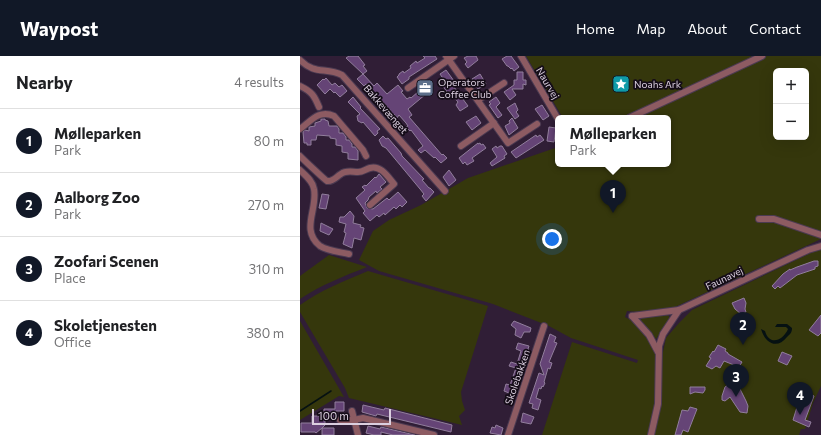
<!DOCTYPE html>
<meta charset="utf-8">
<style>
:root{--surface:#fff;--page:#f2f2f2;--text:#202124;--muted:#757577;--line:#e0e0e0;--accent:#111827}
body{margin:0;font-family:Commissioner,sans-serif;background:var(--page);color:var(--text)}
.controls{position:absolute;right:12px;top:12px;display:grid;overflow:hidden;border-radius:6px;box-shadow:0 4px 16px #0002}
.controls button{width:36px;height:36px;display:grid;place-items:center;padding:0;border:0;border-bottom:1px solid var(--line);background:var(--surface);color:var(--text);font:20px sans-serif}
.scale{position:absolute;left:12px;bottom:10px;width:79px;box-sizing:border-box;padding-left:4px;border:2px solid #dbcfdf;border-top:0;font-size:11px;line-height:14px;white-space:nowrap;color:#dbcfdf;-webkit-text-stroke:3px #140c17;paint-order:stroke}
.you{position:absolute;left:252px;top:183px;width:14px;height:14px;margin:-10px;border:3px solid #fff;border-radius:50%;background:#1a73e8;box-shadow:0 0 0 6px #1a73e833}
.badge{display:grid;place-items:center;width:26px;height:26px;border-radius:50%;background:var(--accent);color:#fff;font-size:13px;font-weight:700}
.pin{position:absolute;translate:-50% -33px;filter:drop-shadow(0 1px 2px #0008)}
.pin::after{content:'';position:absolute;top:21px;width:14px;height:12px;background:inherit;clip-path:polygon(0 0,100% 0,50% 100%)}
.popup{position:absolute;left:255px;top:59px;width:116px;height:52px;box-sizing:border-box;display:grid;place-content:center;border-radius:6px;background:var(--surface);filter:drop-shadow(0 1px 3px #0005);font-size:13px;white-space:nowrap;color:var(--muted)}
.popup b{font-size:15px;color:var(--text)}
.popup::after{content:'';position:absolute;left:50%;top:100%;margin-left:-8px;border:8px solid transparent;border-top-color:var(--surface)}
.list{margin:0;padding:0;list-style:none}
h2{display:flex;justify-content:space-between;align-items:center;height:52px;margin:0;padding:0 16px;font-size:17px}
h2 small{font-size:13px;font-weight:400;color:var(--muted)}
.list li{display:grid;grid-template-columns:26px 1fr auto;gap:12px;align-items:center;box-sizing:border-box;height:64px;padding:0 16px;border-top:1px solid var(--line)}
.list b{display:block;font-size:15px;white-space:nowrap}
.list p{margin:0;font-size:13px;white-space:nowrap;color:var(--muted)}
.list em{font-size:13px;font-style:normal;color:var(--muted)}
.map{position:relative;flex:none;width:521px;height:379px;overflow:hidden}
header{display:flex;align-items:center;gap:24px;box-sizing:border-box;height:56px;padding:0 20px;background:var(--accent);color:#fff}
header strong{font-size:19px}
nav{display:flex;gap:22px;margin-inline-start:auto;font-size:14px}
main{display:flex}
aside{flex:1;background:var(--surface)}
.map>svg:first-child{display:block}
.green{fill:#35370c;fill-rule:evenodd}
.water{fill:#061112}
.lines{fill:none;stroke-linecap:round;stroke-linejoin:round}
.stream{stroke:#061112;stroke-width:1.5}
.building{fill:#654476;stroke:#917e9c}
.minor-casing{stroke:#4b3a51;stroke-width:8}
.minor{stroke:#8d5b62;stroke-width:6}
.labels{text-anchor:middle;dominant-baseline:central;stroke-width:3.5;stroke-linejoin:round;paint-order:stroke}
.poi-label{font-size:10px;fill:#dbcfdf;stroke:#140c17;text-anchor:start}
.street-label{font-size:10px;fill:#dbcfdf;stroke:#140c17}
</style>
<header>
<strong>Waypost</strong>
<nav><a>Home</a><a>Map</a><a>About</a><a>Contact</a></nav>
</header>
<main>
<aside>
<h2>Nearby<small>4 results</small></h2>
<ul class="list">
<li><span class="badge">1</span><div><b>Mølleparken</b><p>Park</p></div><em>80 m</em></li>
<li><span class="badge">2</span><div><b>Aalborg Zoo</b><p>Park</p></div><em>270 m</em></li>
<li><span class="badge">3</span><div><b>Zoofari Scenen</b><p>Place</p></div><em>310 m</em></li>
<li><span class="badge">4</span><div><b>Skoletjenesten</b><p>Office</p></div><em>380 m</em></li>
</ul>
</aside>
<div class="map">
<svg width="521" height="379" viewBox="0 0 521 379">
<rect width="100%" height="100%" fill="#301e36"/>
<g class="green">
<path d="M226,0H451L454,6L466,0H521V183L375,251L340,256L327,255L325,261C341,268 349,282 356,298L363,296L366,282L379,267L392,254L521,192V330L513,347L505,373H501L499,379H242L272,286L337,307L338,304L271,282L249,270L193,248L79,215L59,204L73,175L89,164L121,149L168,122L258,91V108H368V62H263ZM476,15H506V81H476Z"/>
<path d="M29,199L67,211C44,220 21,229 0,243V220Z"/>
<path d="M68,215L188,250L161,336L162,345L165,354L159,360L162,369L49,342L45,332L0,256V249C21,234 44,225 68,215Z"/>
<polygon points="367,259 369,260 369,263 356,283 340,265 342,262"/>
<polygon points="0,265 44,341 39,340 0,364"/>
</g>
<path class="water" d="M477,268H487L492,272C492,277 490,278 487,281C477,294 465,287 461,273L465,275C469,290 483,285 488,273L486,271H475Z"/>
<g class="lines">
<polyline class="stream" points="0,355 31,335"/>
</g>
<g class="building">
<polygon points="49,0 58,0 65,9 63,10 67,15 63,18 74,30 77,27 87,38 98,29 103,35 101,36 107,43 110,41 111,42 126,29 131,37 128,40 126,38 108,53 112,59 109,61 142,99 143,98 147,102 141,107 135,101 134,102 125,94 121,97 118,94 123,90 111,74 110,75 106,71 108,70 106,67 99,59 97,62 94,58 90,62 87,58 91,55 66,28 64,30 57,23 63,18 46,2"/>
<polygon points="123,0 135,0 137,3 109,21 109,23 102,28 97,21 99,19 99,18 103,15 104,17 111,12 110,10 116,5 117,7 125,2"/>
<polygon points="168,0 176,0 178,4 168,12 165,8 167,6 164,2"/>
<polygon points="207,0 211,0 219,11 214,15 212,12 211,13 208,10 207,10 202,3"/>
<polygon points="146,14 154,25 151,27 168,50 160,55 156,49 158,46 153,40 148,43 145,38 147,36 143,30 145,28 143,25 144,24 140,18"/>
<polygon points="217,16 223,16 223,24 226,24 226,29 223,28 223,33 212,33 216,39 210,44 204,36 214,29 214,24 217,24"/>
<polygon points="180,18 186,28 178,33 172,23"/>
<polygon points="26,22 32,29 35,27 39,31 42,29 47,35 40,41 35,36 34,37 30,33 25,38 17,29 23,23 24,24"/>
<polygon points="53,41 61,51 60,52 80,73 77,75 78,77 75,80 63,66 62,67 58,65 57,60 60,58 48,46"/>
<polygon points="196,41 200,47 196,51 202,59 198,62 189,49 191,48 189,46"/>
<polygon points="215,47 218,54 216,56 219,60 215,63 207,52"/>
<polygon points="242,49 249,60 243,64 235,53"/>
<polygon points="176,60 181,67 172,74 166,66"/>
<polygon points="212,62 218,72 209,79 205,70 210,67 209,65"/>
<polygon points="21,63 25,63 25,64 28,65 29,70 37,70 39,73 39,77 43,77 46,81 46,84 49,84 52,88 52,91 55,91 58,95 58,104 48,103 48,97 42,96 42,90 36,89 36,83 30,82 30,80 17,79 16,84 11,84 11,89 7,89 7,87 4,87 3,76 5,74 9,75 9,71 15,70 15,67 21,65"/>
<polygon points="249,71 256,72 254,86 247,85"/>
<polygon points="236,79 237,81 240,79 244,84 216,102 211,96"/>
<polygon points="83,80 86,83 88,82 101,97 102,100 124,123 122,124 129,132 130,132 134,136 126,145 122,140 124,138 120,133 86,92 82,90 79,84"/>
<polygon points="178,87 178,88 180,87 181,89 183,88 186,92 172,102 174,105 167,109 165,106 163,108 159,102"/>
<polygon points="196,90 197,92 200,90 202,90 207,98 204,100 205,102 192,110 190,107 197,101 192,93"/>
<polygon points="149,114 156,124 149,130 143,121"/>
<polygon points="79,118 86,126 80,131 82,133 77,137 76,135 69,141 68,144 65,147 67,152 73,153 87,142 89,144 98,136 107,146 102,151 100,149 96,153 94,151 85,159 84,157 79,161 77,159 70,165 63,157 65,155 56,142 65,134 62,131 65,129 66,130 75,121 76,122"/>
<polygon points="22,138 29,139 26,153 19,152"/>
<polygon points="50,155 54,160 53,167 61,169 60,171 64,172 61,184 54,182 52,192 43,188 46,177 44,176 46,168 39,166 40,161 44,161"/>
<polygon points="21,167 33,173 29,179 20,175"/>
<polygon points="514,205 518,205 518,210 515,211 515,213 497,219 480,232 478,230 475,233 472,230 483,218 490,213 490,214 497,211"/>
<polygon points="444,242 446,247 445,253 446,256 441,258 435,253 432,247"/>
<polygon points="521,259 521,277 518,280 509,274"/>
<polygon points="214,265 231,272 230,276 224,276 221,282 215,279 216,273 211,269"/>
<polygon points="250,278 256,281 254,286 257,287 249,306 252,307 250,313 248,312 244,326 245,327 243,331 242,330 241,333 239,332 236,342 241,344 238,354 232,352 233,348 229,347 239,317 244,319 240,308"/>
<polygon points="218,287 229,290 228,293 229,294 214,339 204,335 206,328 210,329 216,312 209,310 211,306 217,308 221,295 216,293"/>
<polygon points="418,289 426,293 425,295 428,297 428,298 442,306 439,311 424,305 420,312 416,310 412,313 406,310 411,302 409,301 413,295 414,296"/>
<polygon points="482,296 492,300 487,309 478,305"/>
<polygon points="431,326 440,333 446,345 448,350 447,357 440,356 430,341 425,345 422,344 422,340 425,331"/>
<polygon points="390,331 405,331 405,334 403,337 395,336 390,338"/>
<polygon points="510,338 514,340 505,364 511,366 509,371 493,364 497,351 503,353"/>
<polygon points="35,346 44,346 44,355 36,355 36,362 25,362 25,369 22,372 34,372 34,379 22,379 22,372 16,377 15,376 1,376 1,367 12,367 12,360 24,360 24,353 35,353"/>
<polygon points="63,349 84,354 85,352 152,369 151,376 77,358 76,360 62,356"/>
<polygon points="390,351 397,353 388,376 383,374 381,379 375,379 382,354 388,355"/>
<polygon points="223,357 234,361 231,368 221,366"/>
<polygon points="196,369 203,372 201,379 190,377 192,371 195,372"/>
<polygon points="68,370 80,373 81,371 115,379 93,379 81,376 81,379 74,379 66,377"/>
</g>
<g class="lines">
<defs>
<g id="minor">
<polyline points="146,0 208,87 237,68"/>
<polyline points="221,0 258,63"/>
<path d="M0,4C15,19 25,11 42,19L145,135"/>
<path d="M0,30C12,36 14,39 19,51"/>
<polyline points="108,32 154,0"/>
<polyline points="178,44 204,27"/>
<polyline points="329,62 462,0"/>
<path d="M0,73C11,65 19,53 34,60L63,94L66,100"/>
<polyline points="161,90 194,67"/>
<path d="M0,100C4,104 25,124 27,125C33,126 36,121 41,118C46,114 52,116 58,116C63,116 66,113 70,112C81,109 88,121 94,128L70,149"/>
<path d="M0,114C5,119 13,125 14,133C18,153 0,174 20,190C28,195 40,196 49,198"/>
<polyline points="459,163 474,163 521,179"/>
<polyline points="332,260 379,254 508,194 521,190"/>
<polyline points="332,260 349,279 358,296"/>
<polyline points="52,355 58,379"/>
<polyline points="40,364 54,364 63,362 134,379"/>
<polyline points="208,379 244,270"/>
<polyline points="351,379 358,348 359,290 363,278 379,254"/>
</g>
</defs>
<use href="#minor" class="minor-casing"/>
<use href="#minor" class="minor"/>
</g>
<defs>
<symbol id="sight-square" viewBox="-11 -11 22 22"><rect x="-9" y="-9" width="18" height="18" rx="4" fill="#0f9aa8" stroke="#140c17"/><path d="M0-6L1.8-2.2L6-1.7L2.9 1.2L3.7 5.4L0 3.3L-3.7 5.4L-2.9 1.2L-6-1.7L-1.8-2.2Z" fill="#fff"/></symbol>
<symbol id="office-square" viewBox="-11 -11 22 22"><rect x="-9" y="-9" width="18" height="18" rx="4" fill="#5c6f8a" stroke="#140c17"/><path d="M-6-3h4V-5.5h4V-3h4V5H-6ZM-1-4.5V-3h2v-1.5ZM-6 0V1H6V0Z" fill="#fff"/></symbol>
</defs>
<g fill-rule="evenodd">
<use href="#sight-square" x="311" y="18" width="20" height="20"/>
<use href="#office-square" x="115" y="22" width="20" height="20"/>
</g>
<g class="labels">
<g class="poi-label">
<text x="138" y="26">Operators<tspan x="138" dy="12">Coffee Club</tspan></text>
<text x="334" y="28">Noahs Ark</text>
</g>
<g class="street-label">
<text transform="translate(248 27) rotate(59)">Naurvej</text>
<text transform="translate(86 53) rotate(49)">Bakkevænget</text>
<text transform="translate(424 222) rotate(-26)">Faunavej</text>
<text transform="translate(217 321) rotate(-71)">Skolebakken</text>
</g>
</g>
</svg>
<div class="controls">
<button>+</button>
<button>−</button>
</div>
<div class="scale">100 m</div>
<div class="you"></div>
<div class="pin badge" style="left:313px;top:157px">1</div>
<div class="popup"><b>Mølleparken</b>Park</div>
<div class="pin badge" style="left:443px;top:289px">2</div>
<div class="pin badge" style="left:436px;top:341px">3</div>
<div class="pin badge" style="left:500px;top:359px">4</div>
</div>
</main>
